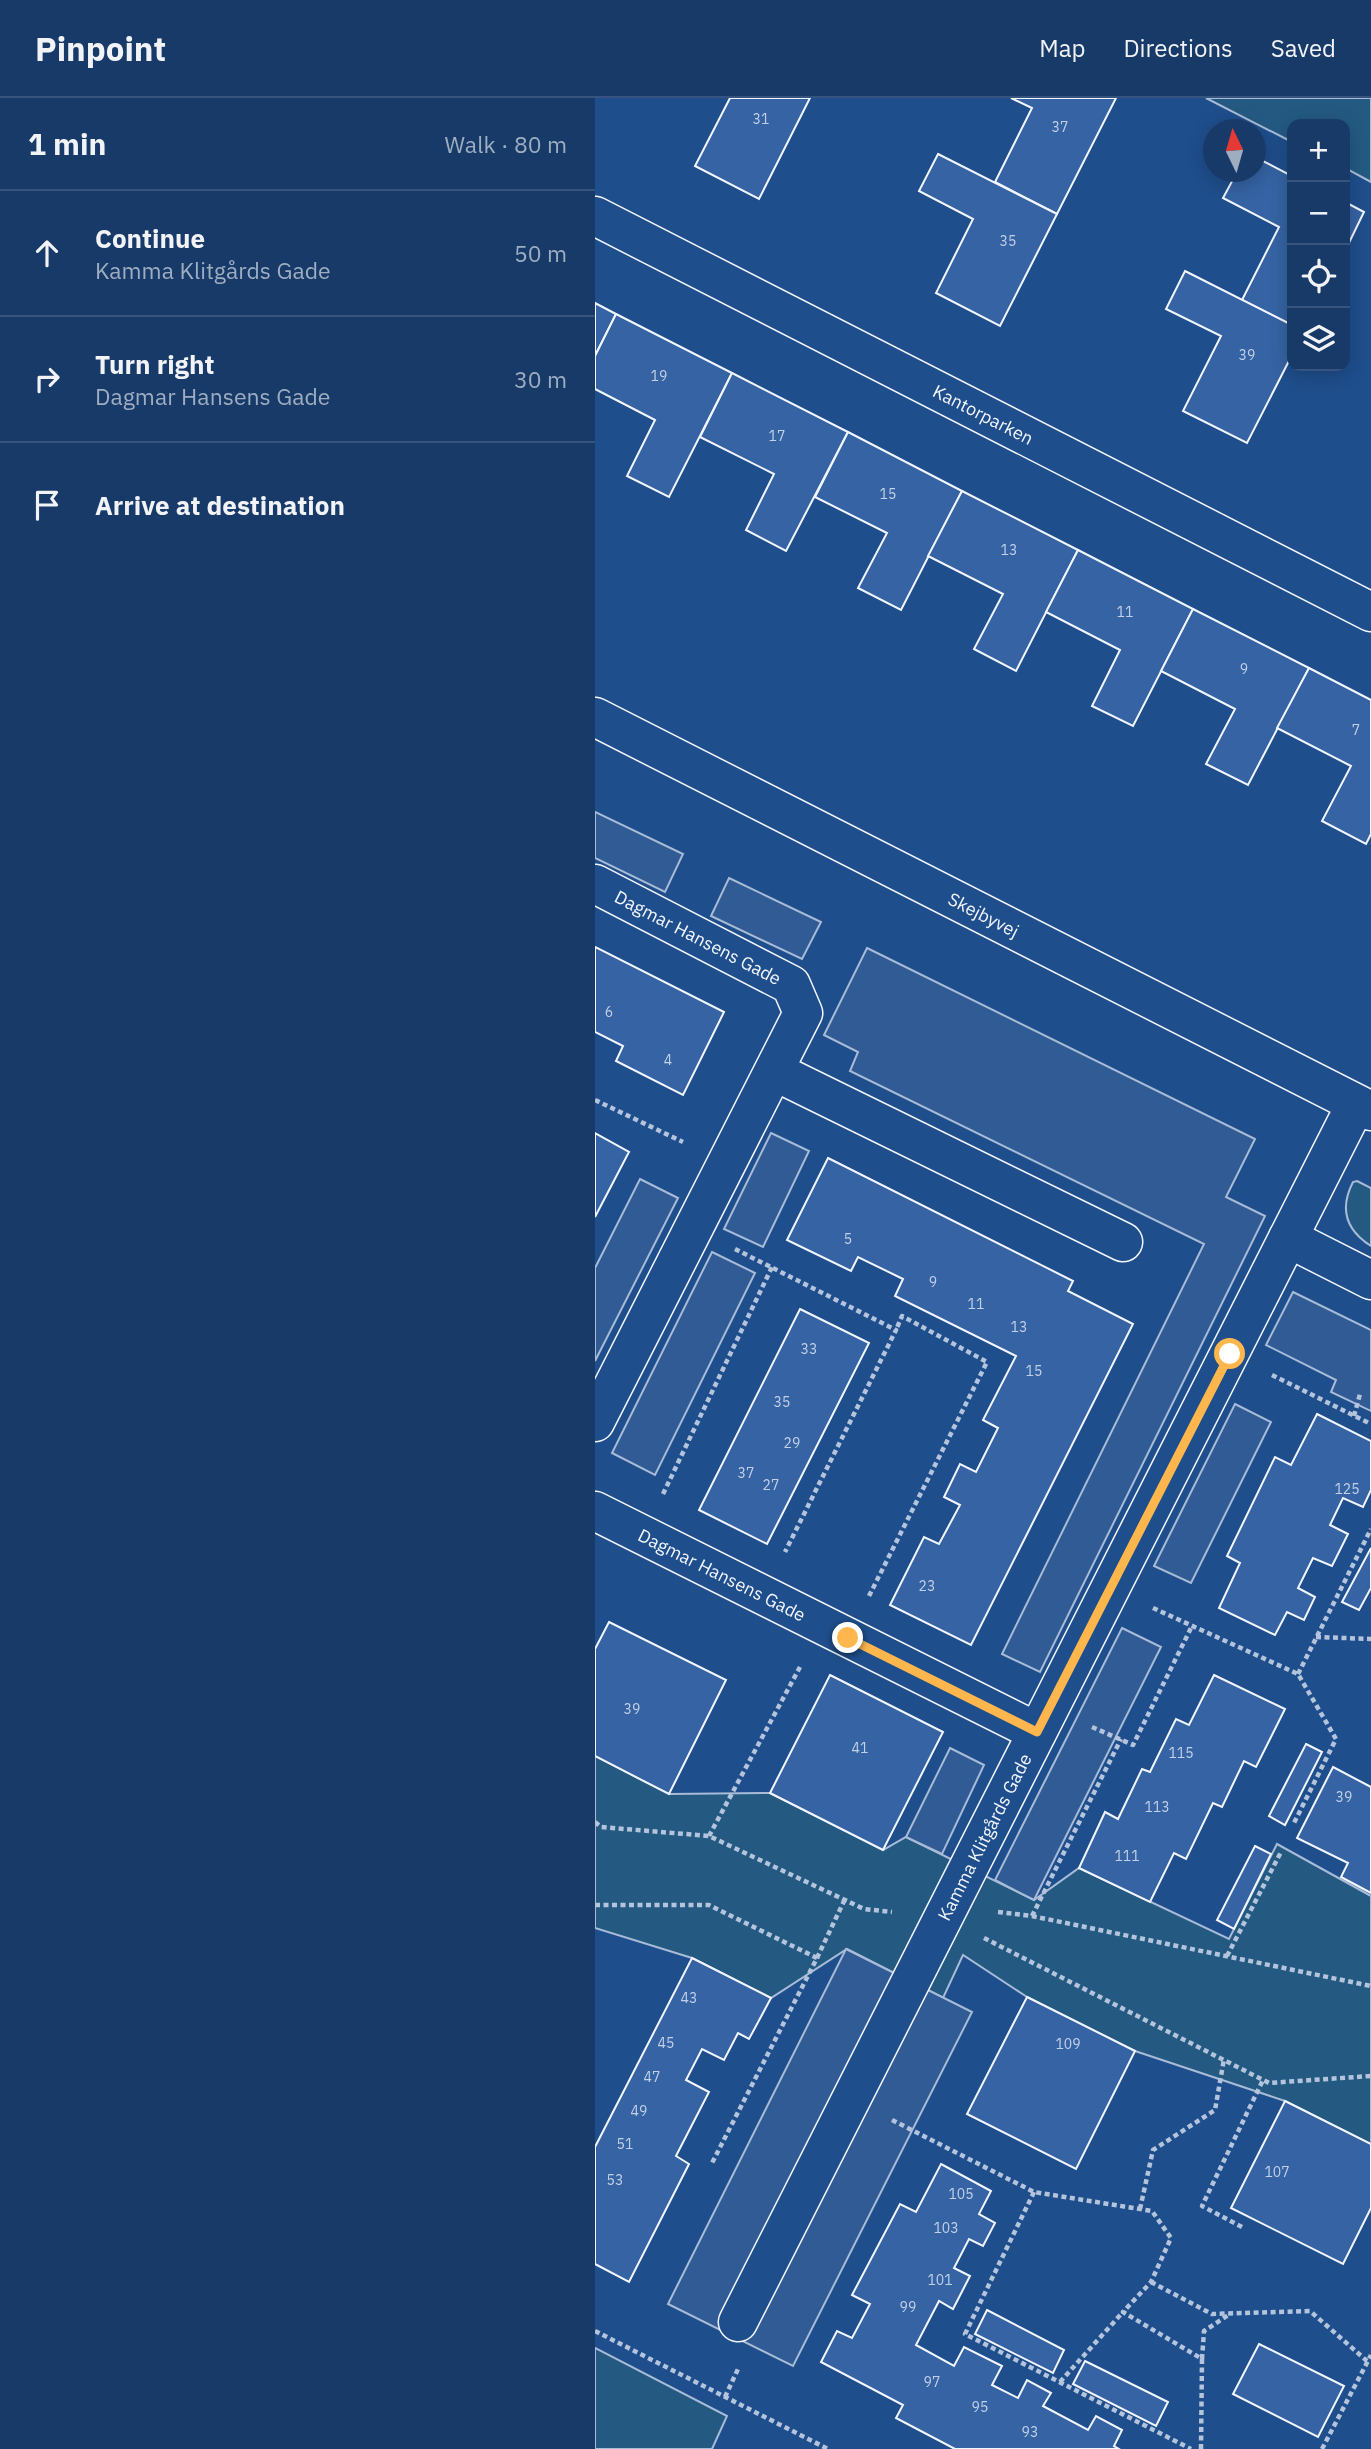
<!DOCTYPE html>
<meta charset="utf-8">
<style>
:root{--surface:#173a69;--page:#244571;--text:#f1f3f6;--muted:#9eadc0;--line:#36547d}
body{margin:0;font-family:"IBM Plex Sans",sans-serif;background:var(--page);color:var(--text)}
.controls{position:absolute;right:21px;top:21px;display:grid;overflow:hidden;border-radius:14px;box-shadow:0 4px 18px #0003}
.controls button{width:63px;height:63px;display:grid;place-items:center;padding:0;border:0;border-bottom:2px solid var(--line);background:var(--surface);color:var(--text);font:35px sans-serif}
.compass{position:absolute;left:608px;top:21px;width:63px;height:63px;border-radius:50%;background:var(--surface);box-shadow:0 4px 18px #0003;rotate:355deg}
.stop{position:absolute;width:21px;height:21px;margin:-16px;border:5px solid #ffb74d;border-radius:50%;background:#fff}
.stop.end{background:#ffb74d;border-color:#fff;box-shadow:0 2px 7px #0008}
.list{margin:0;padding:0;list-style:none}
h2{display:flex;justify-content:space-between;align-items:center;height:91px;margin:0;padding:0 28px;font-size:30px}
h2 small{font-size:23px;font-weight:400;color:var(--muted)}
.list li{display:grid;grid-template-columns:46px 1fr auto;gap:21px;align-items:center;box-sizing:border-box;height:126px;padding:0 28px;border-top:2px solid var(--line)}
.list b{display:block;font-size:26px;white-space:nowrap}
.list p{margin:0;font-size:23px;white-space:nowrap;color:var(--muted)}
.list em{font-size:23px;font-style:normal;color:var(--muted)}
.icon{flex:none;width:38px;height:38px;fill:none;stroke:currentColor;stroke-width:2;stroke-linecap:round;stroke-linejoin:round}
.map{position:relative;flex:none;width:776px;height:2351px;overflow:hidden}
header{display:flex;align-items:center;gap:42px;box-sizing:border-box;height:98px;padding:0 35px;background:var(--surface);border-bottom:2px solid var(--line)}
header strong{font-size:33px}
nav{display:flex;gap:38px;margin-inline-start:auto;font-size:24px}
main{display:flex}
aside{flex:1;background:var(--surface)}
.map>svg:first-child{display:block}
.green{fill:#245a82;stroke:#a8bbd7;stroke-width:2}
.parking{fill:#305b95;stroke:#a8bbd7;stroke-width:2}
.building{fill:#3563a3;stroke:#f2f6ff;stroke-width:2}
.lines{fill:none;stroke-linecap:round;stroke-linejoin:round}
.minor-casing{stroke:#f2f6ff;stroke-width:41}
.tertiary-casing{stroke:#f2f6ff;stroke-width:41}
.path{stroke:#b3c4dc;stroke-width:4.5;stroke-dasharray:5 3.5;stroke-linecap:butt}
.minor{stroke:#1f4e8c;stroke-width:38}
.tertiary{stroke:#1f4e8c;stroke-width:38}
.route{stroke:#ffb74d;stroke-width:9}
.labels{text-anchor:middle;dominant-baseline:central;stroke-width:5;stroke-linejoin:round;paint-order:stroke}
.number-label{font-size:14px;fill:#c3d1e8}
.street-label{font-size:18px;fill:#f2f6ff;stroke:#1f4e8c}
</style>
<header>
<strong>Pinpoint</strong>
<nav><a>Map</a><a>Directions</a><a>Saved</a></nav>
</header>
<main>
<aside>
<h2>1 min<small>Walk · 80 m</small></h2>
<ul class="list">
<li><svg class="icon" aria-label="ahead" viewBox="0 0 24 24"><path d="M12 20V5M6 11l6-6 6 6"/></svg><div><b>Continue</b><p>Kamma Klitgårds Gade</p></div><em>50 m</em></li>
<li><svg class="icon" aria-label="right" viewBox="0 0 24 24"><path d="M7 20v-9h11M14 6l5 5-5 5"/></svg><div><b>Turn right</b><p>Dagmar Hansens Gade</p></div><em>30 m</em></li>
<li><svg class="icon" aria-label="arrive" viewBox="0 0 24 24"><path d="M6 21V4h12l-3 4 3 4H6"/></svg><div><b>Arrive at destination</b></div></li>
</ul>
</aside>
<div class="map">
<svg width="776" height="2351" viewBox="0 0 776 2351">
<rect width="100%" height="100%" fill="#1f4e8c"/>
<g class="green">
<polygon points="611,0 776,0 776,84 750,70 750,26 697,26 697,44"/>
<path d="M762,1083L776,1090V1148C751,1132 744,1111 758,1084Z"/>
<polygon points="0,1658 74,1696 175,1695 288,1752 311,1739 439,1802 484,1770 634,1841 682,1746 776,1798 776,2046 690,2003 540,1953 432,1899 368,1857 348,1900 252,1851 176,1900 97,1860 0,1830"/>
<polygon points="0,2250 132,2318 117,2351 0,2351"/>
</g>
<g class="parking">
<polygon points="0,714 88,756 70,794 0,760"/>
<polygon points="134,780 226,824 207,861 116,818"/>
<polygon points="272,850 660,1041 631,1099 670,1118 445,1574 407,1556 609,1146 255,973 263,954 229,937"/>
<polygon points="176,1035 214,1053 168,1149 129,1131"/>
<polygon points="45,1081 83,1100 0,1263 0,1170"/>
<polygon points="117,1154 160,1175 60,1377 17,1355"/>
<polygon points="698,1194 776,1232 776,1313 736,1294 741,1282 671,1247"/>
<polygon points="640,1306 676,1324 596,1485 559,1468"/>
<polygon points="527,1530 566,1549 439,1802 400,1782"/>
<polygon points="355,1650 389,1667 347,1756 311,1739"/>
<polygon points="251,1851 377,1914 198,2268 73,2206"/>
</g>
<g class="building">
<polygon points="135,0 215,0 164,101 100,68"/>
<polygon points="416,0 521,0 462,116 400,84 437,10"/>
<polygon points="343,56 462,116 405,228 341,195 378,121 324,93"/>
<polygon points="660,59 697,78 697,227 647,202 684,129 628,100 642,74 660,74"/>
<polygon points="750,104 769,114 750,153"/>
<polygon points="590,173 697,227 697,257 652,345 588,313 626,238 571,211"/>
<polygon points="0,205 21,216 0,258"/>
<polygon points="21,216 137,275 74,399 32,378 60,322 0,291 0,258"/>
<polygon points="137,275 253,334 191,453 151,432 179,376 105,339"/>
<polygon points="253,334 367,393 306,512 263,490 292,435 220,399"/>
<polygon points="367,393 483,452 421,573 379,551 408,496 333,458"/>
<polygon points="483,452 598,511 538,628 497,608 525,552 451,514"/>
<polygon points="598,511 714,570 653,687 611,666 640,611 566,573"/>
<polygon points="714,570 776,602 776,736 771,746 727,723 756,668 682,630"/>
<polygon points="0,849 129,914 88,997 21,963 28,948 0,934"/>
<polygon points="0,1035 34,1054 0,1119"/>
<polygon points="233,1060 478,1183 473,1193 538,1226 376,1547 295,1507 329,1439 344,1446 365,1407 349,1399 365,1366 381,1374 403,1330 388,1322 421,1258 300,1198 308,1181 263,1159 256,1173 192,1142"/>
<polygon points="205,1211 274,1245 172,1446 104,1412"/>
<polygon points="722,1316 776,1343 776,1392 768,1409 748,1400 735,1427 753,1436 737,1468 718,1460 703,1490 720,1499 709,1522 692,1514 680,1537 624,1510 645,1465 632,1458 680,1359 696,1367"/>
<polygon points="776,1450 776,1490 764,1512 747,1504"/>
<polygon points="14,1524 131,1582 74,1696 0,1658 0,1551"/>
<polygon points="235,1577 348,1634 288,1752 175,1695"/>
<polygon points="619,1577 690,1611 661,1669 649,1663 627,1709 618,1705 591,1761 579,1755 555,1804 484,1770 510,1714 523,1721 547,1671 555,1674 581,1621 594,1627"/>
<polygon points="711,1646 727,1654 690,1727 674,1718"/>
<polygon points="738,1669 776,1689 776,1795 746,1779 753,1765 702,1740"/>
<polygon points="660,1748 676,1756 639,1831 622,1822"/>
<polygon points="97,1860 176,1900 154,1941 143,1935 129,1962 107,1951 91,1982 114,1994 81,2058 94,2066 34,2184 0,2166 0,2049"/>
<polygon points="432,1899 540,1953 481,2071 372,2016"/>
<polygon points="690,2003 776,2046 776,2110 748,2166 636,2110"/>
<polygon points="346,2066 396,2093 384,2116 400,2125 388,2148 374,2141 359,2170 375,2178 358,2211 344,2203 321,2247 359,2268 369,2249 407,2268 397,2287 423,2300 432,2282 456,2295 448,2308 493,2332 501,2318 527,2332 519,2348 524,2351 360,2351 301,2320 308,2307 226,2264 242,2233 257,2240 275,2206 257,2197 305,2106 321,2114"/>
<polygon points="392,2212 469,2252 458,2275 380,2236"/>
<polygon points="664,2246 749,2288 723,2339 638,2296"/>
<polygon points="490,2263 573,2304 561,2328 478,2286"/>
</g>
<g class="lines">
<defs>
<g id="minor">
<path id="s1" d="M0,118L776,514"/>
<path id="s2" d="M0,786L196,887L208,915L0,1324"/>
<polyline points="179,973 528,1144"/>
<polyline points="693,1140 776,1182"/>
<path id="s3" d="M0,1413L442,1634"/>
<path id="s4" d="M143,2224L761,1006"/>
</g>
<g id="tertiary">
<path id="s5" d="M0,619L776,1013"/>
</g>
</defs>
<use href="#minor" class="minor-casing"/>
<use href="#tertiary" class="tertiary-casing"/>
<g class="path">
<polyline points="0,1002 88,1044"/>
<polyline points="140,1151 301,1232 190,1454"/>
<polyline points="677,1277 776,1326"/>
<polyline points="759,1318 765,1296"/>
<polyline points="68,1396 177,1169"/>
<polyline points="274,1498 392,1264 307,1218 301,1232"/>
<polyline points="558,1510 703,1576 741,1641 698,1727"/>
<polyline points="721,1539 776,1541"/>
<polyline points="703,1576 776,1431"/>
<polyline points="497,1629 538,1647 597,1528"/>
<polyline points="0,1724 6,1729 114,1738 269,1811 297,1814"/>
<polyline points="114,1738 205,1569"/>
<polyline points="0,1807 114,1807 222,1860 117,2065"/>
<polyline points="403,1814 437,1818 776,1888"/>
<polyline points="437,1818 526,1641"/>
<polyline points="389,1840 674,1985 776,1978"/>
<polyline points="632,1858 686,1754"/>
<polyline points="222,1860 250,1801"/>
<polyline points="297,2022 439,2094 557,2113 576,2140 556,2184 528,2214 607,2261 606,2351"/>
<polyline points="439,2094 370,2236 596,2351"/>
<polyline points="545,2111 558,2052 620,2012 629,1961"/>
<polyline points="647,2129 607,2108 668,1982"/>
<polyline points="556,2184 617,2216 715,2213 772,2263"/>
<polyline points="0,2233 233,2351"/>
<polyline points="607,2261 609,2233 635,2216"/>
<polyline points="465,2284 528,2214"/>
<polyline points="130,2299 143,2271"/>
<polyline points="727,2351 776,2257"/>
</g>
<use href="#minor" class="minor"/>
<use href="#tertiary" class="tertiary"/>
</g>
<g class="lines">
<polyline class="route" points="253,1540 442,1634 635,1256"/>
</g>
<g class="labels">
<g class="number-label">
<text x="166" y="21">31</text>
<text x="465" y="29">37</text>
<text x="413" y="143">35</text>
<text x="652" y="257">39</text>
<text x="64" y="278">19</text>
<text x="182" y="338">17</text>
<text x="293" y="396">15</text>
<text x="414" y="452">13</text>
<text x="530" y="514">11</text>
<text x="649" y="571">9</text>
<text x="761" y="632">7</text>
<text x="14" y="914">6</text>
<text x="73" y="962">4</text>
<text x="253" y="1141">5</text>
<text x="338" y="1184">9</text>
<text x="381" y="1206">11</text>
<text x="424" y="1229">13</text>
<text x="214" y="1251">33</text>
<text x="439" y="1273">15</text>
<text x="187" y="1304">35</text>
<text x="197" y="1345">29</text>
<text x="151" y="1375">37</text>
<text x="176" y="1387">27</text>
<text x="752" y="1391">125</text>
<text x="332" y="1488">23</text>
<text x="37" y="1611">39</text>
<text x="265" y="1650">41</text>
<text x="586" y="1655">115</text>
<text x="749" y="1699">39</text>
<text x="562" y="1709">113</text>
<text x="532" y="1758">111</text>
<text x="94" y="1900">43</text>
<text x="71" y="1945">45</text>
<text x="473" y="1946">109</text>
<text x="57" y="1979">47</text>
<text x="44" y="2013">49</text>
<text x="30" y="2046">51</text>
<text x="682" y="2074">107</text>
<text x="20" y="2082">53</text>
<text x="366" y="2096">105</text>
<text x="351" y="2130">103</text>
<text x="345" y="2182">101</text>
<text x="313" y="2209">99</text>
<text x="337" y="2284">97</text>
<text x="385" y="2309">95</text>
<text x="435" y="2334">93</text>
</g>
<g class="street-label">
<text stroke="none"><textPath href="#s1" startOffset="436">Kantorparken</textPath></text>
<text stroke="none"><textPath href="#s5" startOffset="436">Skejbyvej</textPath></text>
<text stroke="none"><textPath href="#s2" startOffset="116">Dagmar Hansens Gade</textPath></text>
<text stroke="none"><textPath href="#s3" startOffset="142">Dagmar Hansens Gade</textPath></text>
<text stroke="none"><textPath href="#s4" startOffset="544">Kamma Klitgårds Gade</textPath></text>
</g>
</g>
</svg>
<div class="controls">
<button>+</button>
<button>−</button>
<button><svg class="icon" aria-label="locate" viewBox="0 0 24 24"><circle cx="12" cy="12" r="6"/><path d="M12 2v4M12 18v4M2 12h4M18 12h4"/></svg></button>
<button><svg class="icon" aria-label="layers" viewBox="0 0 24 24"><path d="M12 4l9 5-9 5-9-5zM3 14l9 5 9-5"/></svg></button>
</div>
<svg class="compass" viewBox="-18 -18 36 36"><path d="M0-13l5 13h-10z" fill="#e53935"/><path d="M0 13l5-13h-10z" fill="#9eadc0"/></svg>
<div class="stop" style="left:635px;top:1256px"></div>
<div class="stop end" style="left:253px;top:1540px"></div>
</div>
</main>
